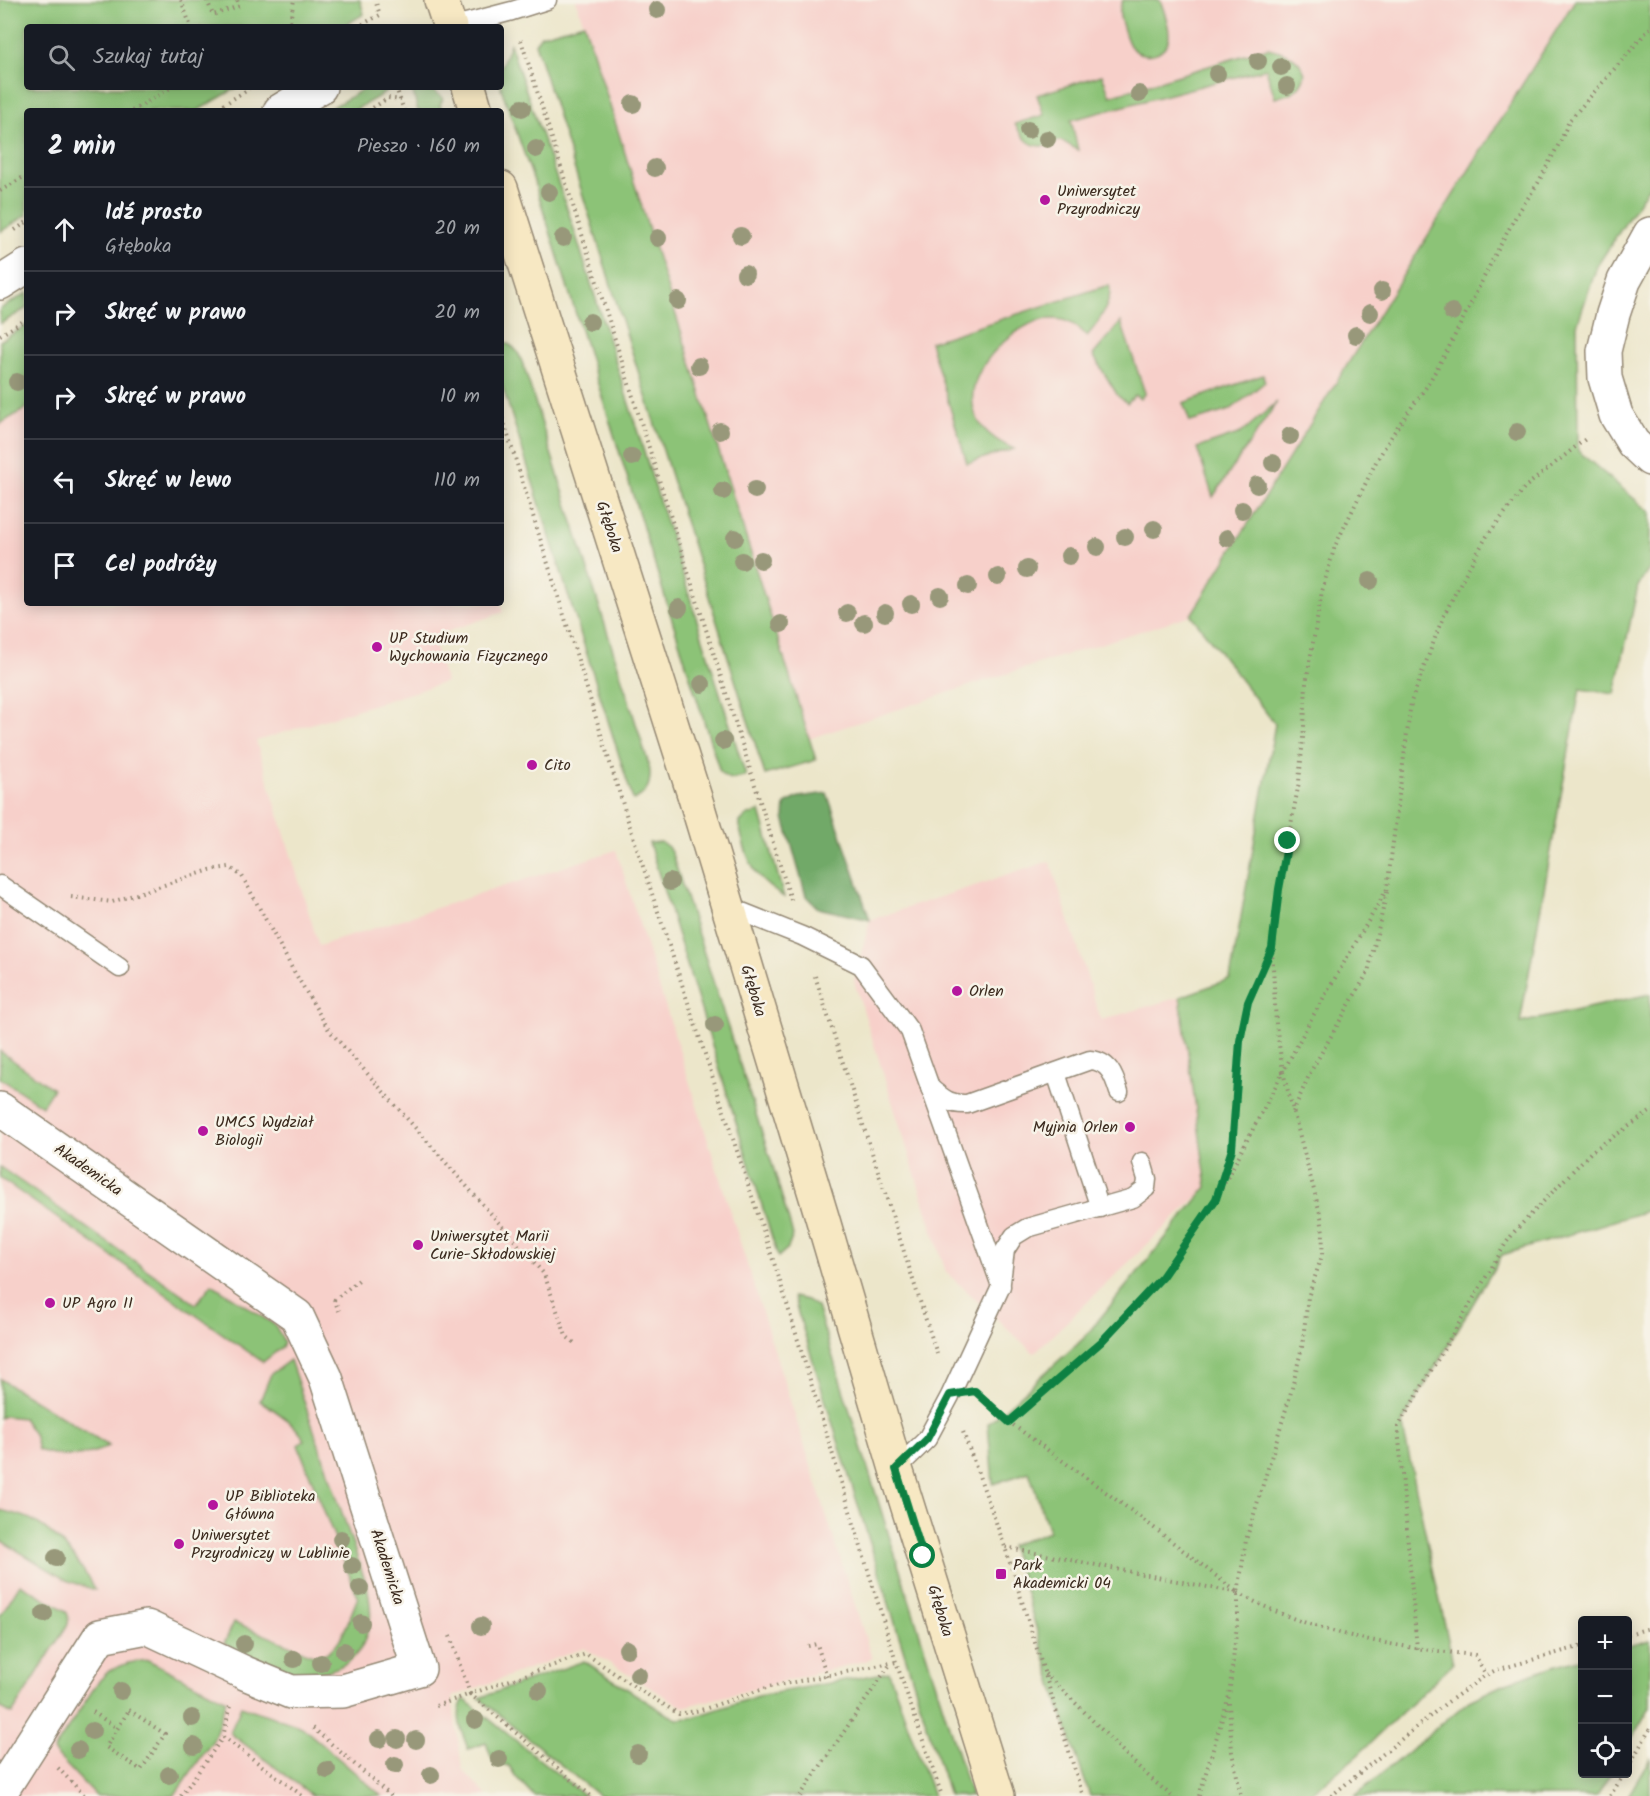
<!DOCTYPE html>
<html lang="pl">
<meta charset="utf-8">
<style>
:root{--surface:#171b24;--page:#242831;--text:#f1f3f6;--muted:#9ea1a6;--line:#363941}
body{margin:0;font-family:Kalam,sans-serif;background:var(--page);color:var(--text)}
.controls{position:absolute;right:18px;bottom:18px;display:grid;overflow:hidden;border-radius:6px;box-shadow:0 3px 15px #0003}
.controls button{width:54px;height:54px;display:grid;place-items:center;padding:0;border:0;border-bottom:2px solid var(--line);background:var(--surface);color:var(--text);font:30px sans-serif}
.stop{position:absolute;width:18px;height:18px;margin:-14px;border:4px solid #0b8043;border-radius:50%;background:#fff}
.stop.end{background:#0b8043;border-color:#fff;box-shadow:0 2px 6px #0008}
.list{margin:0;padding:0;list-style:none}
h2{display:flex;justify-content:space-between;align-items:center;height:78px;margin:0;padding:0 24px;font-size:26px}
h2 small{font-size:20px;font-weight:400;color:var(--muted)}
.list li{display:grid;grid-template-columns:39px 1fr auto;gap:18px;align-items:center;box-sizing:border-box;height:84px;padding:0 24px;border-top:2px solid var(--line)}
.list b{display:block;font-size:22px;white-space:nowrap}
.list p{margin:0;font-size:20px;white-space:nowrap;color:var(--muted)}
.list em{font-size:20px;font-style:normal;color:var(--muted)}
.icon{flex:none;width:33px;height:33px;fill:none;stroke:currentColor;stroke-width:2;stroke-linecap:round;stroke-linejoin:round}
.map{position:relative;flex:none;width:1650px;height:1796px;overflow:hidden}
.search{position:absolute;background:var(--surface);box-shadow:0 3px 15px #0003;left:24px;top:24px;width:480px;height:66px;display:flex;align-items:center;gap:15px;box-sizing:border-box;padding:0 21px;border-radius:6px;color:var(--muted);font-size:22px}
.panel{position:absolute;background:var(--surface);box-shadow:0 3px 15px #0003;left:24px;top:108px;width:480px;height:498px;border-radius:6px}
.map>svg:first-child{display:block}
.built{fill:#f7d0ca}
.green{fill:#8cc377;stroke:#64764a;stroke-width:1.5}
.forest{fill:#71a968;stroke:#566a43;stroke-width:1.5}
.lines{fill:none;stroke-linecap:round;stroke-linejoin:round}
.lane-casing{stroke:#948874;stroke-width:21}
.street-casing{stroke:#948874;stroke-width:36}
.secondary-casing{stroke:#948874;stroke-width:36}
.path{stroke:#948874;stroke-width:4;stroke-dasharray:1.5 4.5;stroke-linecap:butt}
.lane{stroke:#fff;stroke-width:18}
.street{stroke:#fff;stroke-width:33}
.secondary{stroke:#f7e8c3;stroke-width:33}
.tree{fill:#98987a}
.route{stroke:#0b8043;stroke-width:8}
.poi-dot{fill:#b5179e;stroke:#f7f3e8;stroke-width:2}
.labels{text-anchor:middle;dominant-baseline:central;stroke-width:5;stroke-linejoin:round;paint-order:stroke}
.poi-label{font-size:16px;fill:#3b2a1e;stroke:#f7f3e8;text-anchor:start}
.street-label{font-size:16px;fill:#3b2a1e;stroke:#f7f3e8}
</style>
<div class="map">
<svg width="1650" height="1796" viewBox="0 0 1650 1796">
<rect width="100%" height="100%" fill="#f7f3e8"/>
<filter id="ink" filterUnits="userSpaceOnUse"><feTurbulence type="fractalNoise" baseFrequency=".0167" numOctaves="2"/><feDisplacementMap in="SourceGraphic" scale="12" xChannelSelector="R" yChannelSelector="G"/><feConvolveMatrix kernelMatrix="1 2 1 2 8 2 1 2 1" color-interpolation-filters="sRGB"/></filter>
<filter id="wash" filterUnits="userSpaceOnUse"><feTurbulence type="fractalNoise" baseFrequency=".008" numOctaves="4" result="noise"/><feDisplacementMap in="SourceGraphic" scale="24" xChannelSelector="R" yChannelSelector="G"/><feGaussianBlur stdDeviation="1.35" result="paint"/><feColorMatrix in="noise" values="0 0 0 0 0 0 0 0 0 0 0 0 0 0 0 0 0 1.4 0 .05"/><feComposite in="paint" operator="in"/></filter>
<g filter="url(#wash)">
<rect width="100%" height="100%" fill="#ece6ca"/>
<g class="built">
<polygon points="576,0 1575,0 1191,615 978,683 808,739"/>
<polygon points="27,325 27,603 500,603 503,612 432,637 446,682 256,741 319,946 616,850 872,1659 683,1707 584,1648 452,1697 462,1769 487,1796 0,1796 0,341"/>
<polygon points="1050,861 1101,1020 1180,997 1207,1187 1034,1353 946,1272 854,981 870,920"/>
</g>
<g class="green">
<polygon points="0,0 360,0 364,14 342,27 27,27 27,87 238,87 197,111 27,111 27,215 0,232"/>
<path d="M1123,0H1159L1161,2C1164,12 1169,24 1169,34C1169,54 1145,61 1132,48C1127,43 1125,33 1123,27C1119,16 1118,10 1123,0Z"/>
<polygon points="1575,0 1650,0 1650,185 1597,266 1577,325 1578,451 1650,512 1650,568 1638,586 1615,694 1580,689 1520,1023 1650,994 1650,1210 1502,1255 1402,1423 1453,1663 1357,1756 1307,1796 1090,1796 1059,1705 1019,1570 1010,1546 1049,1531 1029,1472 993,1484 988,1424 1084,1338 1207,1187 1180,997 1230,979 1275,724 1191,615"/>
<polygon points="584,23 816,760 765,775 535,43 541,35"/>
<path d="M510,44L572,223L746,776C734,779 729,782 720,772L536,187L501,88V67Z"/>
<path d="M1268,48C1285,52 1299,56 1305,74C1301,91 1290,94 1275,98L1266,69L1071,120L1078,150L1062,141H1058C1037,153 1025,143 1015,124L1044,115L1037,95L1102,75L1110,96Z"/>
<polygon points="367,87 390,88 383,94 353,111 326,111"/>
<polygon points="414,87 428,87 443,98 440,105 442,111 418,111 413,92"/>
<path d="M1109,285C1114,300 1097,325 1087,336C1078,326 1065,318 1051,319C1034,319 1018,330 1006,340C964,377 956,424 1014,449L967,463L930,342Z"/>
<polygon points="27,293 27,308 0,324 0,309"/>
<polygon points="1121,322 1145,393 1140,399 1135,395 1127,403 1118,396 1093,355"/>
<polygon points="27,325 27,408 0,424 0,341"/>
<path d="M501,341C518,347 519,354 525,370L649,765C652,781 649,794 633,800L501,382Z"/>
<polygon points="1263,375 1265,382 1230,410 1190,422 1183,403"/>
<polygon points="1277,402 1213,497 1197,448 1241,433"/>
<path d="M760,811L784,897C761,883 752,872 744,845C742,837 739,830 740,822L746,816Z"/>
<polygon points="661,842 668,847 672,854 774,1170 793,1235 788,1248 778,1257 649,843"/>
<polygon points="0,1051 53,1089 42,1106 0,1078"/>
<polygon points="0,1167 196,1304 212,1284 275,1325 284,1342 282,1347 263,1362 0,1178"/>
<polygon points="793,1297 807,1300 817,1307 971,1796 949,1796"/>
<path d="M290,1360L368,1589C369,1599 372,1610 370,1621C368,1630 365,1643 359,1651C345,1670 314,1678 292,1672C269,1666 246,1654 224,1644L234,1622L315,1656C341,1655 349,1617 358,1597L298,1445L305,1440C293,1422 278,1412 260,1401L271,1374Z"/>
<path d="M0,1379L109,1446C85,1458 63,1459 38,1450L34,1434L23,1418L5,1416L0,1418Z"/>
<path d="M0,1510C10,1513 23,1515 32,1520C61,1536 80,1562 95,1590L66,1580L0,1540Z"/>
<path d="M20,1584L65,1610C69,1615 69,1618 68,1624L12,1714L0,1707V1616Z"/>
<polygon points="1650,1640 1650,1707 1628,1745 1628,1646"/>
<polygon points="1582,1658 1582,1774 1610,1774 1597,1796 1355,1796 1469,1701 1513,1680 1557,1665"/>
<polygon points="148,1660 226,1700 214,1739 174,1796 96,1796 53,1751 98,1682 109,1671 128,1663"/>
<polygon points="584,1661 663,1712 677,1719 691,1718 758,1696 889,1672 933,1796 599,1796 479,1698"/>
<path d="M464,1699L585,1796H534L516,1777L509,1766L493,1762L486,1743L468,1749C462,1733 454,1714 464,1699Z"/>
<polygon points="241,1706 302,1727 382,1796 313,1796 230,1733"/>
<polygon points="1650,1759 1650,1796 1628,1796"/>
</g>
<polygon class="forest" points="827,793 870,920 818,908 806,896 784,818 785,804 799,797"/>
</g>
<g filter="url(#ink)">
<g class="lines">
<defs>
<g id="lane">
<polyline points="451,27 512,11 547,0"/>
<polyline points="0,885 120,968"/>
<polyline points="727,906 802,936 861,965 910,1031 1001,1286 950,1396 927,1439 896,1469"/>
<polyline points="1056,1073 1100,1208"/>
<path d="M930,1088C943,1098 949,1105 967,1104L1090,1060C1109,1061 1114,1076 1119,1092"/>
<polyline points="1001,1282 1005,1250 1014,1236 1027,1228 1133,1198 1146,1188 1147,1179 1142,1162"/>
</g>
<g id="street">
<polyline points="280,111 320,87"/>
<polyline points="1650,234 1624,281 1613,314 1604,351 1605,378 1616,415 1633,443 1650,459"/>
<polyline points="0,283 27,266"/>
<polyline points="0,1109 297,1316 326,1378 419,1669 343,1691 291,1692 245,1673 147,1627 100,1636 0,1793"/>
</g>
<g id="secondary">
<polyline points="441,0 450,27"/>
<polyline points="469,87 476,111"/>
<polyline points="501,188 697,804 822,1217 896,1469 998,1796"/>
</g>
</defs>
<use href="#lane" class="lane-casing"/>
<use href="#street" class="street-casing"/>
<use href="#secondary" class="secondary-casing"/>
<g class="path">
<polyline points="181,0 191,27"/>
<polyline points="207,0 213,15 239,6 237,0"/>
<polyline points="289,27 294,0"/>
<polyline points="357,27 380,15 375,0"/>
<polyline points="521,40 791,900"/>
<polyline points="396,87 404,111"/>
<polyline points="132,111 172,87"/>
<polyline points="213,111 249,89"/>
<polyline points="368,111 388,98 401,100"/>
<polyline points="0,191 27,175"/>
<polyline points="15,230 27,222"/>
<polyline points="0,335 27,319"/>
<polyline points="501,413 630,827 779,1278 896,1662 942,1796"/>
<polyline points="71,897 112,902 210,870 229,867 242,876 292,968 329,1030 544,1274 566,1336 577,1345"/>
<polyline points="815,976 937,1354"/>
<polyline points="1293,1112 1311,1071 1368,972 1387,892"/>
<polyline points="1220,1186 1232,1149 1240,1041 1248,1002 1271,950"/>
<polyline points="334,1299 339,1311"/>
<polyline points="334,1300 360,1279"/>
<polyline points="982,1397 1009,1422 1140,1517 1238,1593 1005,1547"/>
<polyline points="1009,1422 1101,1342 1162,1277 1216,1199 1283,1072 1276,1024 1272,948 1279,889 1299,782 1304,727 1306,683 1322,591 1335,546 1377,460 1398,426 1427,386 1449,347 1493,259 1516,216 1538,183 1561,140 1569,121 1650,28"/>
<polyline points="963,1432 1005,1547 1083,1796"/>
<path d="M1238,1593C1312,1634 1392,1647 1475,1655L1486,1675"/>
<polyline points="1628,1634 1650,1628"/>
<polyline points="450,1636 470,1694 586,1654 630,1684 679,1714 701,1710 769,1687 896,1662"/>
<polyline points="808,1646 817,1644 827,1677"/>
<polyline points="1417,1649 1398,1427 1506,1243 1515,1231 1592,1151 1650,1112"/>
<path d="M1045,1674C1089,1713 1126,1760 1172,1796"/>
<polyline points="1229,1703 1232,1752 1241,1796"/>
<polyline points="436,1706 470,1694 591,1796"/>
<polygon points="129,1710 165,1734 141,1770 106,1747"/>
<polyline points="93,1712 117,1728"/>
<polyline points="313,1728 391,1796"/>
<polyline points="223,1737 303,1796"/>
<polyline points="1628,1767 1650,1729"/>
<polyline points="58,1768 85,1796"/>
<polyline points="181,1796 223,1737 230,1706"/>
<polyline points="800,1796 891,1663"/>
<polyline points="1199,1796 1229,1696 1238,1616 1238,1593 1246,1540 1290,1396 1302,1347 1308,1297 1322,1256 1323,1233 1321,1217 1283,1072 1310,1021 1387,889 1411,702 1443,617 1464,576 1487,536 1525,487 1588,437"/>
<polyline points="1331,1796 1445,1704 1486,1675 1496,1670 1582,1646"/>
<polyline points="1610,1796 1624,1774"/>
</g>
<use href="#lane" class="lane"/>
<use href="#street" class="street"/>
<use href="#secondary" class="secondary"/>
</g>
<g class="tree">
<circle cx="657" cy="10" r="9"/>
<circle cx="1258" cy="61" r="9"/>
<circle cx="1281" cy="67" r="9"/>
<circle cx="1217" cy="74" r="9"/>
<circle cx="1287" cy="86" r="9"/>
<circle cx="1139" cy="94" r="9"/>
<circle cx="633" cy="104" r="9"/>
<circle cx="522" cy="108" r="9"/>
<circle cx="1028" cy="130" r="9"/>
<circle cx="1047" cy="139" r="9"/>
<circle cx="536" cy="149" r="9"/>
<circle cx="655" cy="168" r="9"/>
<circle cx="549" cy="192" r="9"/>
<circle cx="741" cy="236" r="9"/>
<circle cx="563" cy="238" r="9"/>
<circle cx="658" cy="238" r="9"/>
<circle cx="745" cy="274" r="9"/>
<circle cx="1382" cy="291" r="9"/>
<circle cx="678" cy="301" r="9"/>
<circle cx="1452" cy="312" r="9"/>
<circle cx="1370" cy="313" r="9"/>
<circle cx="590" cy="322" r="9"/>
<circle cx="1356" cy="335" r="9"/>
<circle cx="699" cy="366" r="9"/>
<circle cx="17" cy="382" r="9"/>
<circle cx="720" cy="431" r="9"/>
<circle cx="1517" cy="432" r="9"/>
<circle cx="1290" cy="436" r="9"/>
<circle cx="632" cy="457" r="9"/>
<circle cx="1273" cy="463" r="9"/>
<circle cx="1257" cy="485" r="9"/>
<circle cx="755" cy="490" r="9"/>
<circle cx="723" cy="491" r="9"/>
<circle cx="1242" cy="510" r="9"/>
<circle cx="1154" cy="529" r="9"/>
<circle cx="1125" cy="537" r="9"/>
<circle cx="735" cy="538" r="9"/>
<circle cx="1227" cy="538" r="9"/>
<circle cx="1097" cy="547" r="9"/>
<circle cx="1069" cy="556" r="9"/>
<circle cx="761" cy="560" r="9"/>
<circle cx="742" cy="561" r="9"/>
<circle cx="1027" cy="569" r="9"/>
<circle cx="998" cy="577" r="9"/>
<circle cx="1370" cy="581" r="9"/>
<circle cx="968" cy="586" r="9"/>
<circle cx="940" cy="596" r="9"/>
<circle cx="911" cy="604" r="9"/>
<circle cx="679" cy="608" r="9"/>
<circle cx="847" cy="613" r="9"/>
<circle cx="885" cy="613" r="9"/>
<circle cx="864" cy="623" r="9"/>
<circle cx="781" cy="624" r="9"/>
<circle cx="702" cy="684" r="9"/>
<circle cx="723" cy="741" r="9"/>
<circle cx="670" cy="882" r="9"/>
<circle cx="715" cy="1025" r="9"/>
<circle cx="341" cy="1539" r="9"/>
<circle cx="56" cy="1558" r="9"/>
<circle cx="352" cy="1566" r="9"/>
<circle cx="360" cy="1588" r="9"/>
<circle cx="44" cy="1614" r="9"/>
<circle cx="361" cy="1623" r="9"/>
<circle cx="481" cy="1626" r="9"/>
<circle cx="244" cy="1644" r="9"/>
<circle cx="627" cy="1649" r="9"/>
<circle cx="344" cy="1651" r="9"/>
<circle cx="294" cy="1659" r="9"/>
<circle cx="321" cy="1663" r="9"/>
<circle cx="638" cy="1675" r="9"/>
<circle cx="121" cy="1691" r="9"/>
<circle cx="539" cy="1691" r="9"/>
<circle cx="192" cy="1718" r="9"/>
<circle cx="475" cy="1720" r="9"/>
<circle cx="92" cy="1731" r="9"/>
<circle cx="379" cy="1739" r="9"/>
<circle cx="397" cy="1739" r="9"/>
<circle cx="416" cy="1740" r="9"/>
<circle cx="194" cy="1746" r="9"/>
<circle cx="78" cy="1750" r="9"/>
<circle cx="638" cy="1754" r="9"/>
<circle cx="499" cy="1759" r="9"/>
<circle cx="395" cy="1765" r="9"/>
<circle cx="327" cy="1770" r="9"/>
<circle cx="169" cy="1775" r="9"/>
<circle cx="431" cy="1775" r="9"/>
</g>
</g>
<g class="lines" filter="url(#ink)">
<polyline class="route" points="923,1556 896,1469 927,1439 950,1395 975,1391 1009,1422 1101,1342 1162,1277 1216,1199 1232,1149 1240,1041 1248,1002 1272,948 1279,889 1288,841"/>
</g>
<g class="poi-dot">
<circle cx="1045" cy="200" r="6"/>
<circle cx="377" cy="647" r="6"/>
<circle cx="532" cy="765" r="6"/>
<circle cx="957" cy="991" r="6"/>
<circle cx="1130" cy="1127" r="6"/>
<circle cx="203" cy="1131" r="6"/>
<circle cx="418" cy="1245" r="6"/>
<circle cx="50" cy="1303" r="6"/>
<circle cx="213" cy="1505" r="6"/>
<circle cx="179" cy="1544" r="6"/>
<rect x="995" y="1568" width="12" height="12" rx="3"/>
</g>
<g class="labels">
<g class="poi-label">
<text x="1057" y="191">Uniwersytet<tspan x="1057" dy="18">Przyrodniczy</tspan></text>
<text x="389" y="638">UP Studium<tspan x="389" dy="18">Wychowania Fizycznego</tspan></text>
<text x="544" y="765">Cito</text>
<text x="969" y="991">Orlen</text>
<text x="215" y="1122">UMCS Wydział<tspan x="215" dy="18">Biologii</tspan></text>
<text x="1118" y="1127" text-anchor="end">Myjnia Orlen</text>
<text x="430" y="1236">Uniwersytet Marii<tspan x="430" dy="18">Curie-Skłodowskiej</tspan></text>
<text x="62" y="1303">UP Agro II</text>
<text x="225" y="1496">UP Biblioteka<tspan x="225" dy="18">Główna</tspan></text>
<text x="191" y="1535">Uniwersytet<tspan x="191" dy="18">Przyrodniczy w Lublinie</tspan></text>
<text x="1013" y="1565">Park<tspan x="1013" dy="18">Akademicki 04</tspan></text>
</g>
<g class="street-label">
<text transform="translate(609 527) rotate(72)">Głęboka</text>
<text transform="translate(753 991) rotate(73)">Głęboka</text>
<text transform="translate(88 1170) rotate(35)">Akademicka</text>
<text transform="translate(387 1567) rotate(72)">Akademicka</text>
<text transform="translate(940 1611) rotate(73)">Głęboka</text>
</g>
</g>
</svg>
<div class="controls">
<button>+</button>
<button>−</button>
<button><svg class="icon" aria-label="locate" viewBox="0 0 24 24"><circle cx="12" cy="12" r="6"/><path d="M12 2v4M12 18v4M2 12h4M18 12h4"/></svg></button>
</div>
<div class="stop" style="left:923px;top:1556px"></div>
<div class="stop end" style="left:1288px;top:841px"></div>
<div class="search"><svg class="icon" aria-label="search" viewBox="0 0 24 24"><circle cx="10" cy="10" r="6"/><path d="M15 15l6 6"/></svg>Szukaj tutaj</div>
<section class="panel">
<h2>2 min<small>Pieszo · 160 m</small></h2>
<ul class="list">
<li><svg class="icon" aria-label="ahead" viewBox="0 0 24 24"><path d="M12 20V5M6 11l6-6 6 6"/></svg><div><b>Idź prosto</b><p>Głęboka</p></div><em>20 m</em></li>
<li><svg class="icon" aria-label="right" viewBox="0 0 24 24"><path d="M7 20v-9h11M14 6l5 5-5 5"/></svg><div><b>Skręć w prawo</b></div><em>20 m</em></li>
<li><svg class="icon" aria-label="right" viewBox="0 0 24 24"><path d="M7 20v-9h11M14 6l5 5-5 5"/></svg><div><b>Skręć w prawo</b></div><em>10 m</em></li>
<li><svg class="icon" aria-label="left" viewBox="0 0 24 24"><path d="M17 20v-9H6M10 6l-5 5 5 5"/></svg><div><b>Skręć w lewo</b></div><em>110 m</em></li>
<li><svg class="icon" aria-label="arrive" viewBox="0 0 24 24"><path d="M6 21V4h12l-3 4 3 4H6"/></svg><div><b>Cel podróży</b></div></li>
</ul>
</section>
</div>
